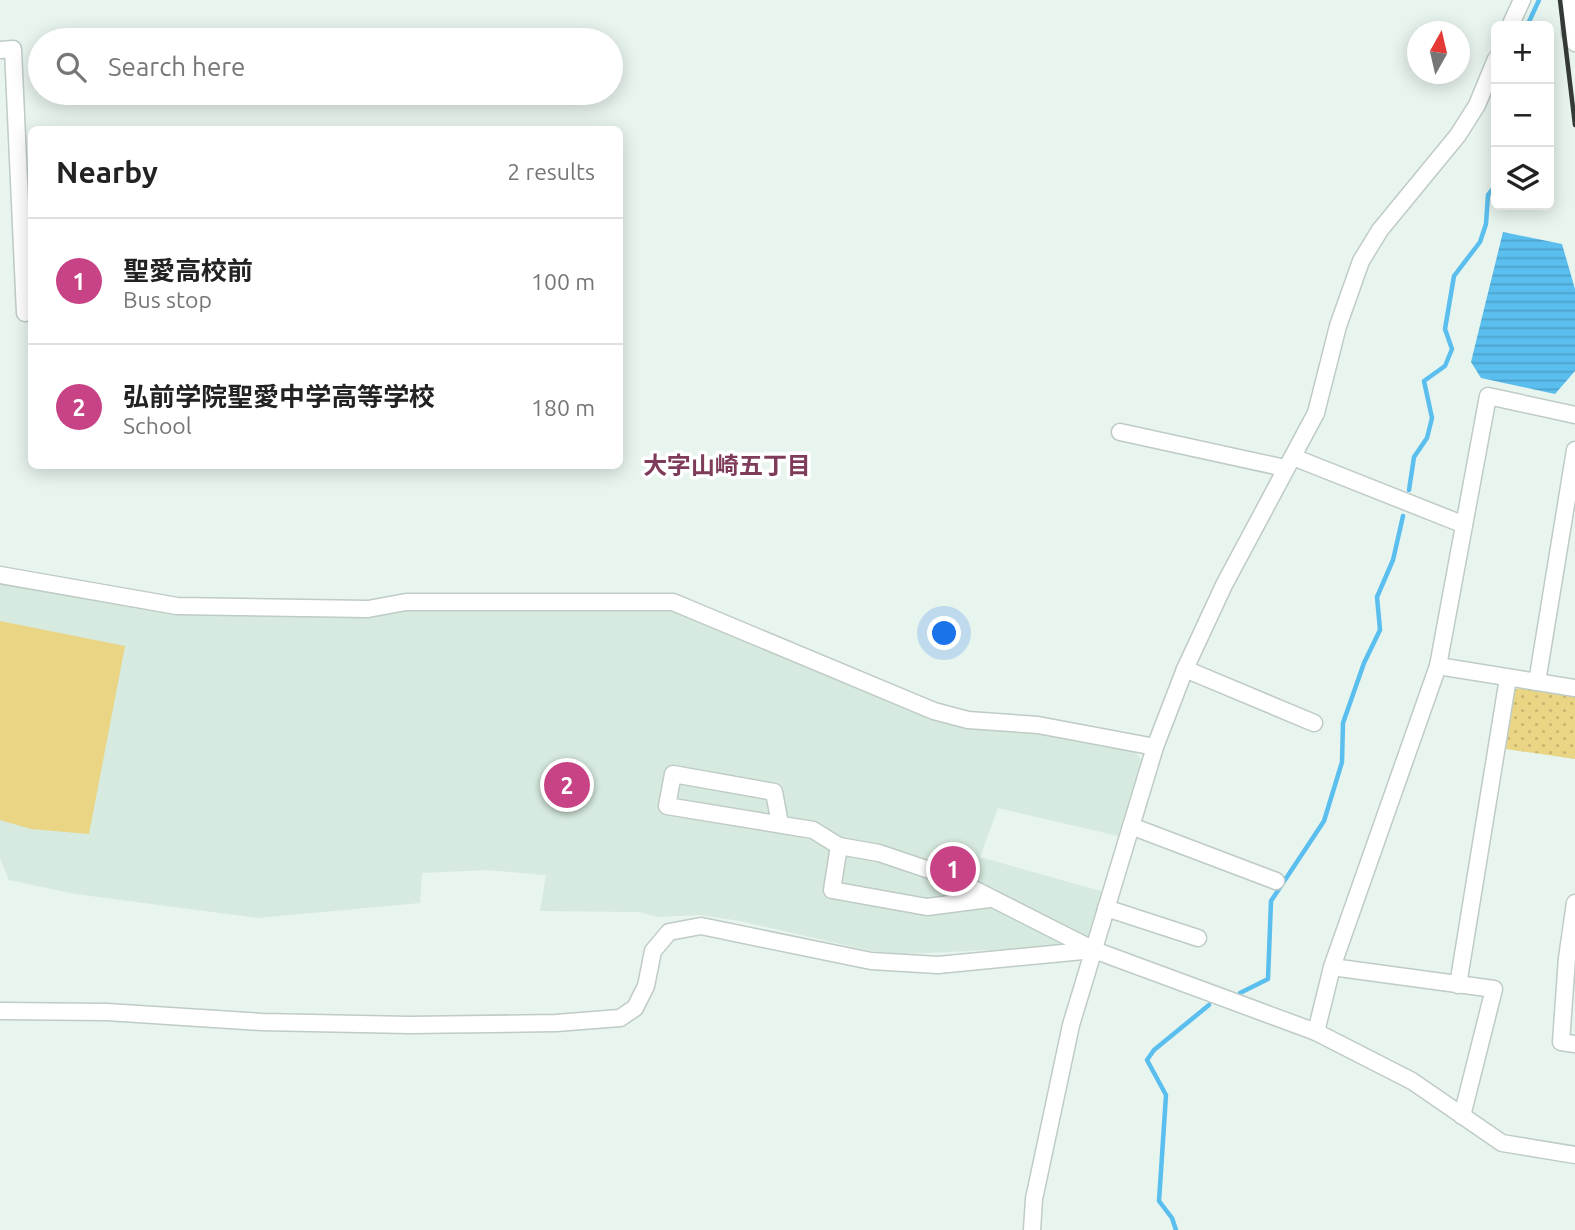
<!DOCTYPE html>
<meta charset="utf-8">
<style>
:root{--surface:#fff;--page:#f6f6f6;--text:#222;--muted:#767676;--line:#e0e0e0;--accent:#c84385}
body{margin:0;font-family:Ubuntu,"Noto Sans JP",sans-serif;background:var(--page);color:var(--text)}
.controls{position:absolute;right:21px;top:21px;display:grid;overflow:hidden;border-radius:10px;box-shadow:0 4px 18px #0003}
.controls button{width:63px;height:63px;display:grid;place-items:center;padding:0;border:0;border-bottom:2px solid var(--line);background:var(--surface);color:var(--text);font:35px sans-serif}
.compass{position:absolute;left:1407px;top:21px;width:63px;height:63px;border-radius:50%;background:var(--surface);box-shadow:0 4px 18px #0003;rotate:8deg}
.you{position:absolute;left:945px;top:634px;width:24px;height:24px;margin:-18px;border:5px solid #fff;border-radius:50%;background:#1a73e8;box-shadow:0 0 0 10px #1a73e833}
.badge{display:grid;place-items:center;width:46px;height:46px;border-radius:50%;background:var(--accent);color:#fff;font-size:23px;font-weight:700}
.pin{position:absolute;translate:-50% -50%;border:4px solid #fff;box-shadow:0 2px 7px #0006}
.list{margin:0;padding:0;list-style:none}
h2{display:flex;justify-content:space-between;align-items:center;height:91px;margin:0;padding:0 28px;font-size:30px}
h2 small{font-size:23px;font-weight:400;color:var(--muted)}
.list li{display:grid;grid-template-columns:46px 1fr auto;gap:21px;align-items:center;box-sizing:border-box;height:126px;padding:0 28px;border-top:2px solid var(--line)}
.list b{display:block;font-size:26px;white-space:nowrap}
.list p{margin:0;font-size:23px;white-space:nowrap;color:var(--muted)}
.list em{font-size:23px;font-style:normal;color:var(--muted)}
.icon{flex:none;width:38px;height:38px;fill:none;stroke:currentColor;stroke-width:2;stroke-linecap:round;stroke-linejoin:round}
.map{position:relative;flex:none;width:1575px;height:1230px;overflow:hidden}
.search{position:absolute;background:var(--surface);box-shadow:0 4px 18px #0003;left:28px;top:28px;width:595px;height:77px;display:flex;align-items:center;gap:18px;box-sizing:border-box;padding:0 24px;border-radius:38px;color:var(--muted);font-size:26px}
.panel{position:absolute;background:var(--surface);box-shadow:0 4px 18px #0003;left:28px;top:126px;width:595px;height:343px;border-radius:10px}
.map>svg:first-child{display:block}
.built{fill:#d6eadf}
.park{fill:url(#park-dots)}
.garden{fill:#e9d583}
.water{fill:url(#water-rules)}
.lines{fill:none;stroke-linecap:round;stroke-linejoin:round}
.stream{stroke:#5abeee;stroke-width:4.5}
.minor-casing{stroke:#bfcbc5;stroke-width:19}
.minor{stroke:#fff;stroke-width:16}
.rail{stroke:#353a37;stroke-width:4.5}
.labels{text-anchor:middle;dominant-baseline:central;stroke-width:7;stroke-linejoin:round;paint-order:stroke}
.neighbourhood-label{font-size:24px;font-weight:bold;fill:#7f3c5a;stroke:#fff}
</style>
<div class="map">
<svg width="1575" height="1230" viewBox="0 0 1575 1230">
<defs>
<pattern id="park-dots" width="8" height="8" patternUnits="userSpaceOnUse" patternTransform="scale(1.75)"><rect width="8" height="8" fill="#e9d583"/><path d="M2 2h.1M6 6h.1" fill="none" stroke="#c6b670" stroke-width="1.8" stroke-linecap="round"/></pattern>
<pattern id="water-rules" width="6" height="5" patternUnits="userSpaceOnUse" patternTransform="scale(1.75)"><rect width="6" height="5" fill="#5abeee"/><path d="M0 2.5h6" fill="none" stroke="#4da2cb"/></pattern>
</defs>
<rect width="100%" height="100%" fill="#e8f4ee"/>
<polygon class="built" points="0,569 142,599 665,606 993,726 1132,748 1142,761 1118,836 998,808 980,857 1104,892 1089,943 1054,947 904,954 871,951 740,921 700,915 658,917 639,912 540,911 546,875 487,870 422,873 420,903 257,918 76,894 9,880 0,859"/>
<polygon class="park" points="1521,687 1575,695 1575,759 1506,749 1515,690"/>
<polygon class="garden" points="0,621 125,646 89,834 31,829 0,820"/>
<polygon class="water" points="1503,232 1562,244 1575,289 1575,371 1555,394 1481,378 1471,362"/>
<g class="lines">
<g class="stream">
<polyline points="1527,26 1539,0"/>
<polyline points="1409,490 1414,457 1427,438 1432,418 1424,381 1445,366 1452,349 1445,329 1454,276 1480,242 1486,224 1488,195 1496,185"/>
<polyline points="1240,993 1268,979 1271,901 1324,821 1342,762 1343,723 1364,663 1380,630 1377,597 1393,560 1403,516"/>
<polyline points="1176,1230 1172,1218 1159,1201 1166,1095 1147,1060 1154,1050 1209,1005"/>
</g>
<defs>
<g id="minor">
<polyline points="1569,0 1570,34 1575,43"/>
<polyline points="1510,26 1522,0"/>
<polyline points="0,50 13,49 25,313"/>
<polyline points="1120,432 1285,468"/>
<polyline points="1293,457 1462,524"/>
<polyline points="0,575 177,606 368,609 406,602 673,602 934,711 968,720 1038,725 1155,747"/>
<polyline points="1438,666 1575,688"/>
<polyline points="1185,669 1314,723"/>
<polyline points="1537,682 1575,450"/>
<polyline points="780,824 774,792 673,774 667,806 813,830 839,846"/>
<polyline points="1131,826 1276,881"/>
<polyline points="989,899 927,907 832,890 839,846 879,853 950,877 1094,950 1316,1032 1412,1081 1502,1143 1575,1155"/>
<polyline points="1575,903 1567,958 1561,1042 1575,1044"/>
<polyline points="1106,908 1198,938"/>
<polyline points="1332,967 1494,989 1462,1116"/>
<polyline points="1458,985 1508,678"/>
<polyline points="0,1011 107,1012 262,1022 409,1025 556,1023 620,1018 635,1008 646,986 653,951 669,932 701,926 871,961 938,965 1094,950"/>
<polyline points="1316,1032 1332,967 1438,666 1488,396 1575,415"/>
<polyline points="1032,1230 1034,1199 1071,1025 1155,747 1185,669 1224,585 1316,413 1338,326 1361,261 1380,230 1458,135 1477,105 1496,59"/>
</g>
</defs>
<use href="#minor" class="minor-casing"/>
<use href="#minor" class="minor"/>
<polyline class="rail" points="1560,0 1575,125"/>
</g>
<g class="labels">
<g class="neighbourhood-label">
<text x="727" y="465">大字山崎五丁目</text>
</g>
</g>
</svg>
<div class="controls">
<button>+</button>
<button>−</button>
<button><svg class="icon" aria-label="layers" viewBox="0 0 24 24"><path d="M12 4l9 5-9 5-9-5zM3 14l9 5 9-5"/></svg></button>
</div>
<svg class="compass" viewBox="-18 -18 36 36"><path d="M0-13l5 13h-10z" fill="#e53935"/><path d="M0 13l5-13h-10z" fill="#767676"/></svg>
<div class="you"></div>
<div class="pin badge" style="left:953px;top:869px">1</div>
<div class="pin badge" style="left:567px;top:785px">2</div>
<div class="search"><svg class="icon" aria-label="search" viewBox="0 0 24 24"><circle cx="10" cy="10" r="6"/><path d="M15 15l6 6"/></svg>Search here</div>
<section class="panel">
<h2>Nearby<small>2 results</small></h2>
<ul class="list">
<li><span class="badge">1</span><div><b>聖愛高校前</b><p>Bus stop</p></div><em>100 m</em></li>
<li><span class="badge">2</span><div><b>弘前学院聖愛中学高等学校</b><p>School</p></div><em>180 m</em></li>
</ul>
</section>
</div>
